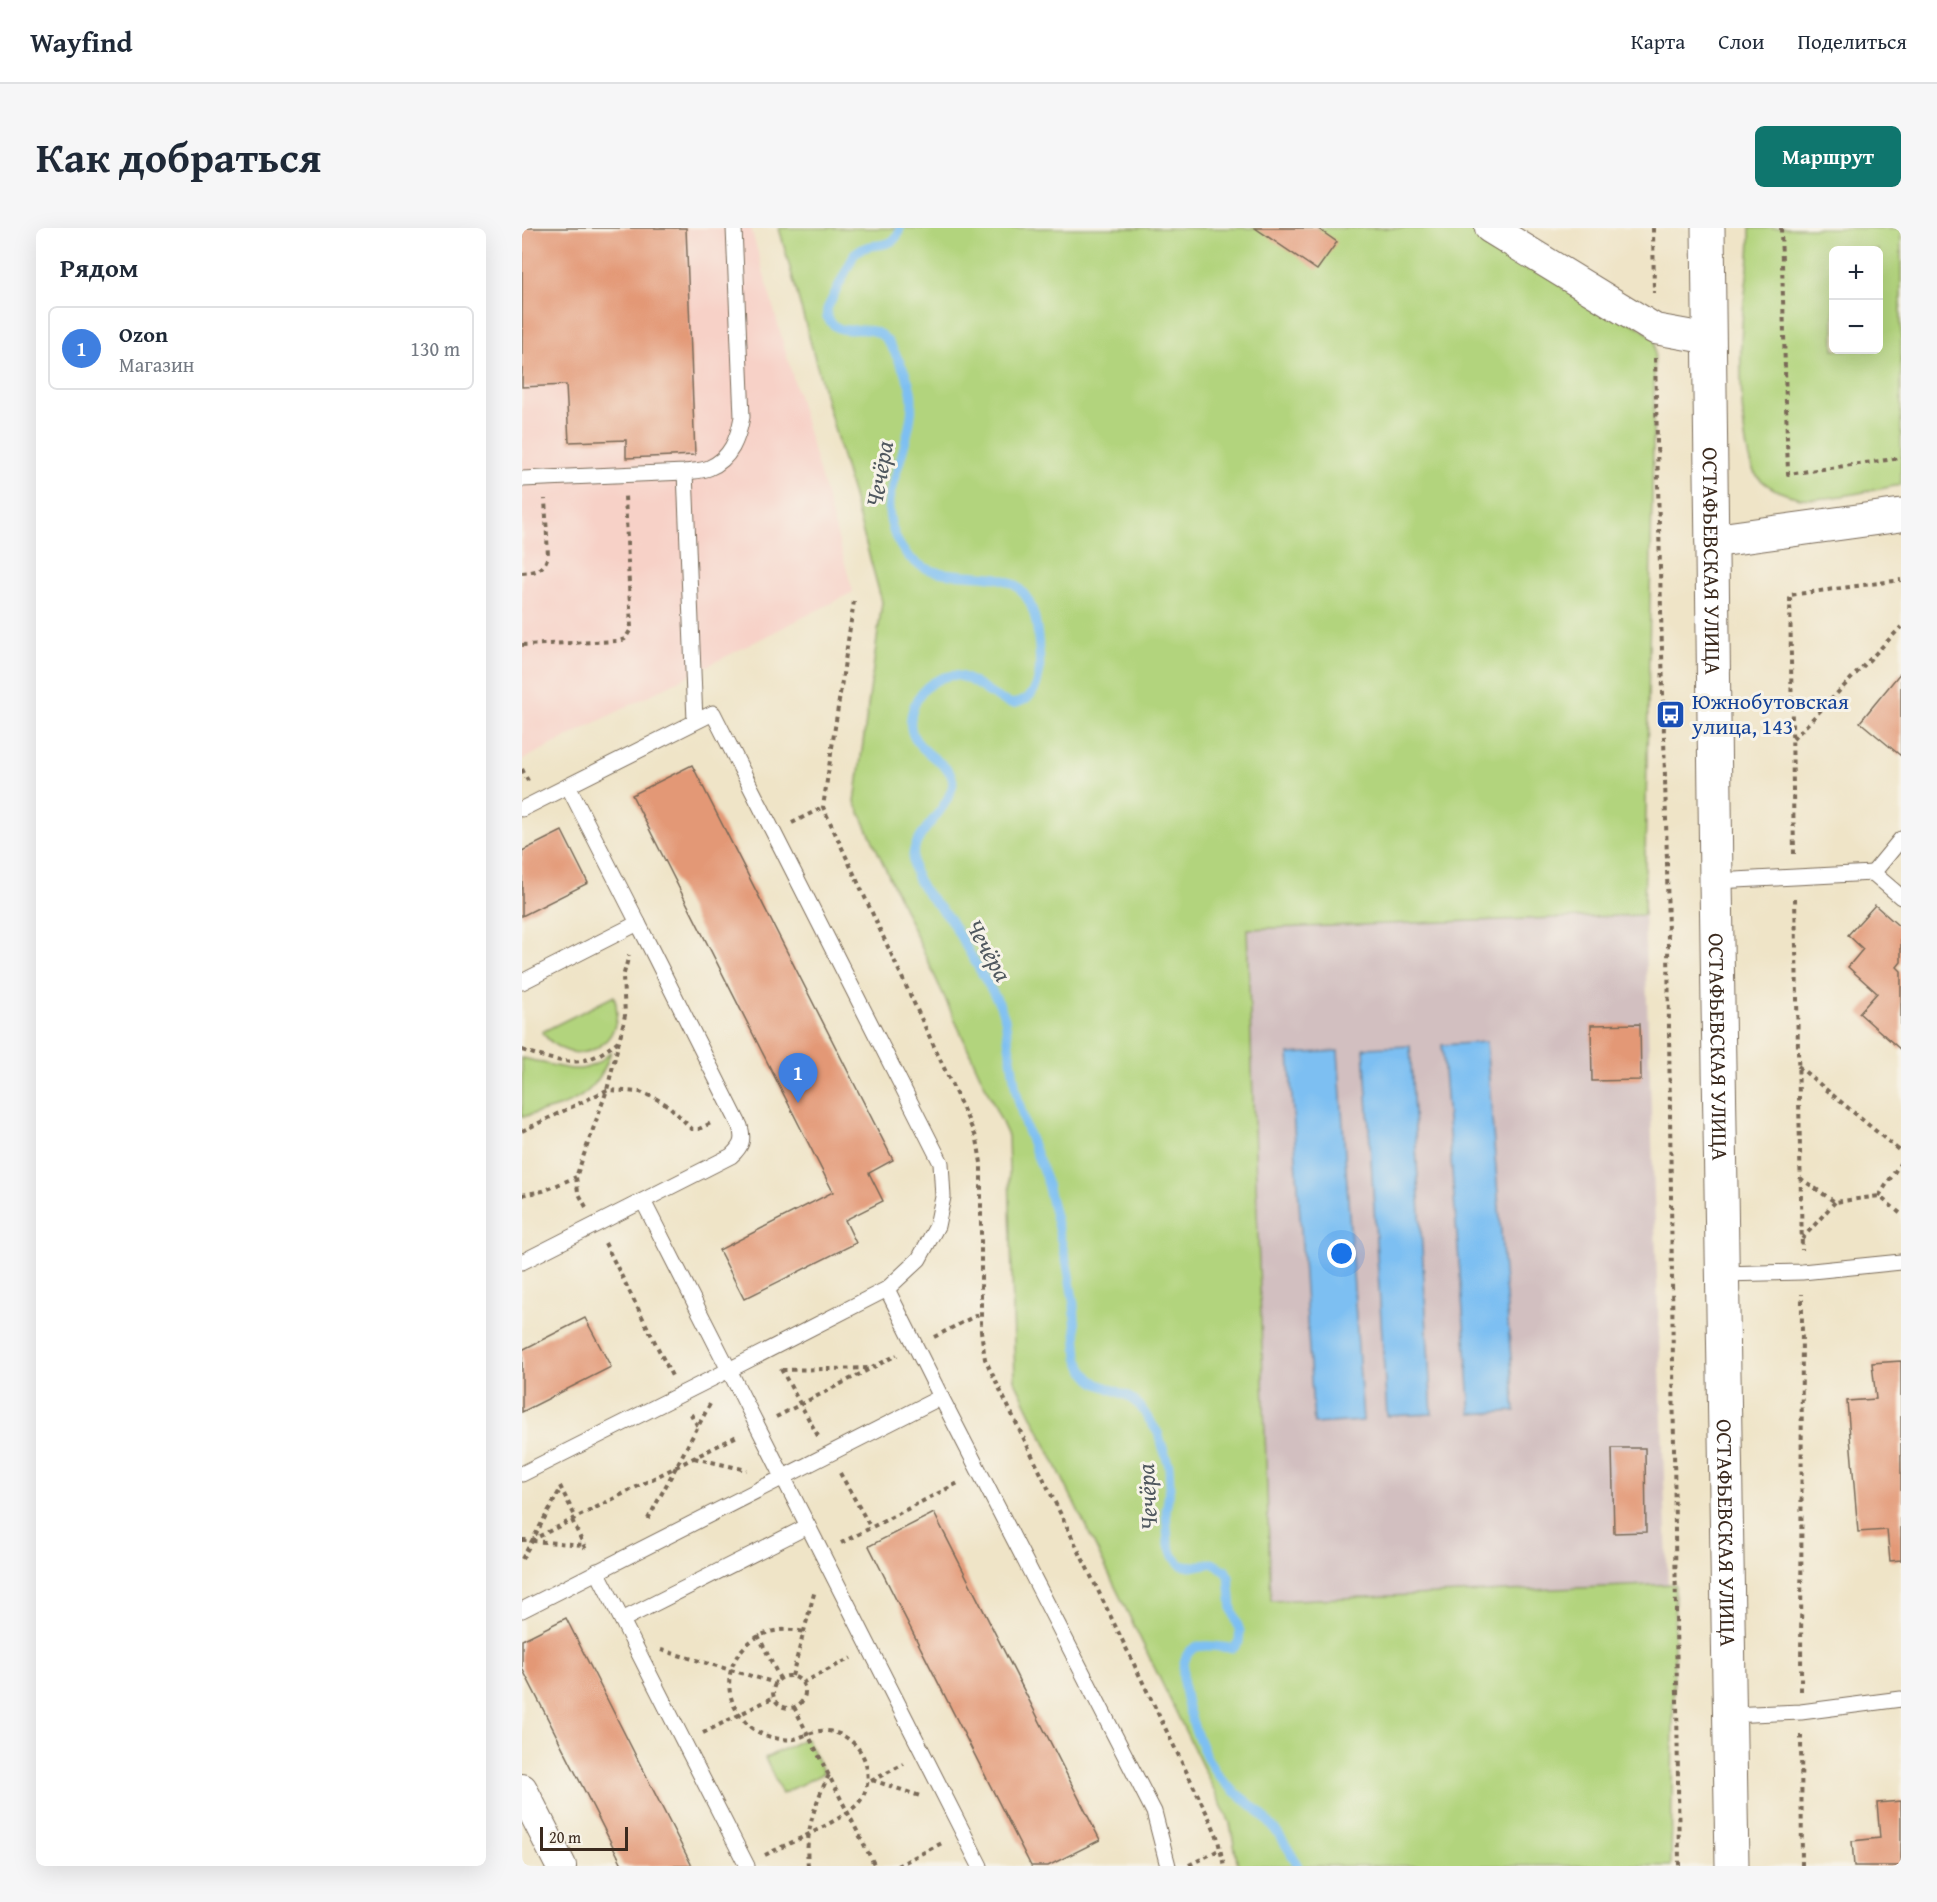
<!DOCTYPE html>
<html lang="ru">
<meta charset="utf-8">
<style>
:root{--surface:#fff;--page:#f6f6f7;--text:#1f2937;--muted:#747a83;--line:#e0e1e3;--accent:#0f766e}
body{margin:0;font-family:"Gentium Book Plus",serif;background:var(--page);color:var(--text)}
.controls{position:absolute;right:18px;top:18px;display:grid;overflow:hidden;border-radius:9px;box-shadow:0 6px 24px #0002}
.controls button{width:54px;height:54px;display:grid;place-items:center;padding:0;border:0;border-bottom:2px solid var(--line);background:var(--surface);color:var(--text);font:30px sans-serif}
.scale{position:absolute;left:18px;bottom:15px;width:88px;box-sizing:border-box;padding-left:6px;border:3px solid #3b2a1e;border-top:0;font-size:16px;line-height:21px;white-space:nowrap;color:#3b2a1e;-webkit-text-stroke:4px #f7f3e8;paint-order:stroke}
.you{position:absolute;left:820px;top:1026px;width:21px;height:21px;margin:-15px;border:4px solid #fff;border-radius:50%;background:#1a73e8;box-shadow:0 0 0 9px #1a73e833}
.badge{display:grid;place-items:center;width:39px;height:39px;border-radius:50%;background:var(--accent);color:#fff;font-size:20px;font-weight:700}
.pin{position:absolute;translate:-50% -50px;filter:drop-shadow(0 2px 3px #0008)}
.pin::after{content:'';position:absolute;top:32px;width:21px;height:18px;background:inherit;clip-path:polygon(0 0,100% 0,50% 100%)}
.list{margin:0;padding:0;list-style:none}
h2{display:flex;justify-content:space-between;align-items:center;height:78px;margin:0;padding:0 24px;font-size:26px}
h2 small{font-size:20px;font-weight:400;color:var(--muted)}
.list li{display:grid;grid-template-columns:39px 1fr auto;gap:18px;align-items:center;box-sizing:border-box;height:84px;margin:0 12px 12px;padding:0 12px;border:2px solid var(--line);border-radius:9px}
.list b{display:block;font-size:22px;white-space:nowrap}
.list p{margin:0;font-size:20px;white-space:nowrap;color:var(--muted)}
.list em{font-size:20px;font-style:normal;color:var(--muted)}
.map{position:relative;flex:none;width:1379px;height:1638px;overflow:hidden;border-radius:9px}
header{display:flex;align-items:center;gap:36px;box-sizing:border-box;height:84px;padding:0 30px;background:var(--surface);border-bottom:2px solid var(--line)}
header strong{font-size:28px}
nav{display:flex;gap:33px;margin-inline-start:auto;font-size:21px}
.intro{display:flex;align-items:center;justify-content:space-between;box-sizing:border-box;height:144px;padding:0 36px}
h1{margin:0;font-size:42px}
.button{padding:15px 27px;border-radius:9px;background:var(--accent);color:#fff;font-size:21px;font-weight:700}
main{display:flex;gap:36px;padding:0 36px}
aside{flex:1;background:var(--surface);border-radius:9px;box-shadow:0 6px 24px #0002}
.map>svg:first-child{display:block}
.built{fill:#f7d1c7}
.industrial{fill:#d2bfc0}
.green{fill:#b2d47d;stroke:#767f4e;stroke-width:1.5;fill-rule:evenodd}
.water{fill:#7dbff2;stroke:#5c7488;stroke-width:1.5}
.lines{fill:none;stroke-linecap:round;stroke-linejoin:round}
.stream{stroke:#7dbff2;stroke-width:9}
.building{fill:#e39876}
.service-casing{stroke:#7a6b59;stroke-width:17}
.minor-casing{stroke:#7a6b59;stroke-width:32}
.tertiary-casing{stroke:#7a6b59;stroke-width:35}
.path{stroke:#7a6b59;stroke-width:4;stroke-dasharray:4.5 4.5;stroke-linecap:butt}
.service{stroke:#fff;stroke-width:15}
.minor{stroke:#fff;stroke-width:30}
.tertiary{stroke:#fff;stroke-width:33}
.labels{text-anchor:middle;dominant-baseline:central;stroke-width:6;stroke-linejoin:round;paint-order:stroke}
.street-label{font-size:22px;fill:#3b2a1e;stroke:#f7f3e8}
.transit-label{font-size:22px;fill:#164399;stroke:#f7f3e8;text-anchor:start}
.water-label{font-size:24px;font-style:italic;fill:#4f575e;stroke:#f7f3e8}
</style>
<header>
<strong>Wayfind</strong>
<nav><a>Карта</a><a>Слои</a><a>Поделиться</a></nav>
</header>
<div class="intro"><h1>Как добраться</h1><a class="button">Маршрут</a></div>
<main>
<aside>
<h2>Рядом<small></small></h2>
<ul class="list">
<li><span class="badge" style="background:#3f7fe0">1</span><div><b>Ozon</b><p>Магазин</p></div><em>130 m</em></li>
</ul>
</aside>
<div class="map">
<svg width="1379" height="1638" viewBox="0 0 1379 1638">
<rect width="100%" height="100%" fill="#f7f3e8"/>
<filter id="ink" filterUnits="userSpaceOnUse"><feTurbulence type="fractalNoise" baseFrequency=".0167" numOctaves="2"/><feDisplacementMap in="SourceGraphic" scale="12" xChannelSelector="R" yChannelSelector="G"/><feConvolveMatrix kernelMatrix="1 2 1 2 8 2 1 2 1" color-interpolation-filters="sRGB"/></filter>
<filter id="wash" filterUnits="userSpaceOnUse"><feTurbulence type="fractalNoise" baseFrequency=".008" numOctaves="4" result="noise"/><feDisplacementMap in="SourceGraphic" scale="24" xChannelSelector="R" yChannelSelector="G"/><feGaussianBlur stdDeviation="1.35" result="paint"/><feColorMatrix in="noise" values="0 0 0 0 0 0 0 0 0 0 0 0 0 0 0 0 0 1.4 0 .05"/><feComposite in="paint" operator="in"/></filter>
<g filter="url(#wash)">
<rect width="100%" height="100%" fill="#efe4c7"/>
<polygon class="built" points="0,0 229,0 331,364 0,532"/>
<polygon class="industrial" points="1122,687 1146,1361 749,1374 725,701"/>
<g class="green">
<polygon points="257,0 967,0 1133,110 1122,687 725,701 749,1373 1153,1356 1149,1638 716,1638 708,1595 493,1153 486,908 333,574 360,374"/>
<path d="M1228,0H1379V257C1354,261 1302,274 1279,270C1263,267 1247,261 1235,248C1217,229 1218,124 1220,96C1222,64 1229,32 1228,0ZM1312,22H1356V122H1312Z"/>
<path d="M92,768C108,817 51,847 20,804Z"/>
<path d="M89,823C74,873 45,877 0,889V830C34,836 62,855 89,823Z"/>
<polygon points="284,1510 302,1545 260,1566 243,1530"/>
</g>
<g class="water">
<polygon points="964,814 993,1183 949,1186 920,817"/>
<polygon points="888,818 910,1186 865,1188 842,820"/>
<polygon points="816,823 841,1193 792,1196 767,826"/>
</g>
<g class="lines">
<path class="stream" d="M378,0C373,25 349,11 333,25L305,81V89C318,110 332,98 351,103C363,106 370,119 375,129C381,140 387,151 389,163C395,192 373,242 367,272C366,291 370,306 381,322C421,377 508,307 516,410C518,428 522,462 502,472C496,475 491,477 485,474C458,465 443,434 412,454C403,459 396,468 392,478C373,527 439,530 430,560C418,598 371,613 400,659C408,671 421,681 429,693L477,775L483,791L494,863L503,897L523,948L545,1036L552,1077L556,1129L562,1143L569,1151L576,1156L606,1168L618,1178L636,1205L647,1238L648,1259L644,1283L646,1314L651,1328L659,1337L668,1339L690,1335L703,1342L707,1349L710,1381L718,1403L717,1413L712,1420C700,1420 683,1415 672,1420C643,1436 679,1526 695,1546C706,1561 722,1570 736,1583C752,1598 766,1619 776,1638"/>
</g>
<g id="blocks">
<g class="building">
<polygon points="0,0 164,0 173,227 104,230 104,212 47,214 44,157 0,159"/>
<polygon points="733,0 795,0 815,14 795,42"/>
<polygon points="1379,444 1379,528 1338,494"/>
<polygon points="170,537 371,932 347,945 361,973 323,992 334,1015 222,1071 197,1022 311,964 110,567"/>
<polygon points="40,603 66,655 0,688 0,623"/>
<polygon points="1353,677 1379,700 1379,734 1375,739 1379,743 1379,822 1337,785 1355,765 1326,739 1341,721 1326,707"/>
<polygon points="1118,796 1119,852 1070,853 1069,797"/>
<polygon points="63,1090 89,1139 0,1184 0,1122"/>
<polygon points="1379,1133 1379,1332 1368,1333 1365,1302 1336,1304 1325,1173 1354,1171 1350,1135"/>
<polygon points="1090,1220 1123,1220 1124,1304 1092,1305"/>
<polygon points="412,1285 578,1612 526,1638 509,1638 347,1318"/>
<polygon points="44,1390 121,1542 170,1638 101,1638 0,1440 0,1412"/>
<polygon points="1379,1573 1379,1638 1332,1638 1330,1613 1358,1610 1355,1575"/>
</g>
</g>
</g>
<g filter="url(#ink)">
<use href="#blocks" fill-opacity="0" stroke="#7a6b59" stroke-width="1.5"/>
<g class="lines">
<defs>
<g id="service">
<polyline points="163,244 173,493"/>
<path d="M0,251L163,244C170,243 180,243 187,240C209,231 216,210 220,189L212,0"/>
<polyline points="46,558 116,695"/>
<polyline points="0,581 191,485 419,935 421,969 415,998 397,1031 365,1061 207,1142 458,1638"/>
<polyline points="1351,645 1379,611"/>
<polyline points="1194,653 1351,645 1379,669"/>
<path d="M0,754L116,695L218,898C222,912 220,918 209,928L0,1034"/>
<polyline points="1200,1046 1280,1044 1379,1034"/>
<polyline points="419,1169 632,1584 646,1638"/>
<polyline points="0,1246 207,1142 121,973"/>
<polyline points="75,1343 225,1638"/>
<polyline points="0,1382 419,1169 365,1061"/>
<polyline points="100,1392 286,1298"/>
<polyline points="1207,1487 1279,1484 1379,1471"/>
</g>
<g id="minor">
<polyline points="968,0 1133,101 1188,111"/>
<polyline points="0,1561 39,1638"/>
</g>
<g id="tertiary">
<path id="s1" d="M1186,0L1194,653L1210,1638"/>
<polyline points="1190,313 1379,287"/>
</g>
</defs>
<use href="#service" class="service-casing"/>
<use href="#minor" class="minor-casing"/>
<use href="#tertiary" class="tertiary-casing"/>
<g class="path">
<polyline points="1131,0 1132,65"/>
<polyline points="1259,0 1266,246 1379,230"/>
<polyline points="1133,130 1145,634 1157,1638"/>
<path d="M0,345C14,344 21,343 26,328L23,271"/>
<polyline points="332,373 301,579 455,911 459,935 459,1103 463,1131 689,1594 695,1608 702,1638"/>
<polyline points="0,417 97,413 103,411 109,401 103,268"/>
<polyline points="1271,511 1379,399"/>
<polyline points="0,541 6,553"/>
<polyline points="270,595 301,579"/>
<polyline points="1272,626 1268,367 1379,352"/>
<polyline points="1273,670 1280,1022"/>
<path d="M0,822C39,835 62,843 96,813"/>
<polyline points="1276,838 1379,924"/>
<polyline points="0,903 85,862 118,864 133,870 147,878 170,901 177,901 191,894"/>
<polyline points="1379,934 1357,968 1379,986"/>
<polyline points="1278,950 1313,974 1357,968"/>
<polyline points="0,967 21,963 54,949"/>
<polyline points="64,979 56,964 54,949 85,862 100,801 103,787 101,749 107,727"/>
<polyline points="1280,1011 1313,974"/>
<polyline points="83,1015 150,1148"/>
<polyline points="412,1109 459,1085"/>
<polyline points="259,1141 296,1208"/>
<polyline points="260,1142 349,1140"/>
<polyline points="169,1186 176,1199"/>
<polyline points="254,1189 375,1127"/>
<polyline points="172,1230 225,1242"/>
<polyline points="318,1245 349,1300"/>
<polyline points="38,1258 54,1290"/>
<polyline points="126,1291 188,1176"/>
<polyline points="50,1292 65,1324"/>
<polyline points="0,1312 10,1312 217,1207"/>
<polyline points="10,1313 62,1317"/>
<polyline points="319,1315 438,1254"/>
<polyline points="0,1331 39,1260"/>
<polyline points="236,1407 258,1451"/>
<polyline points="139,1422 254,1455"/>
<polyline points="270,1448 293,1362"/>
<circle cx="267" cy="1464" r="16"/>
<polyline points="280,1455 329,1430"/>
<polyline points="1279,1463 1280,1066"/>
<polyline points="272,1479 353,1638"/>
<polyline points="181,1505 252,1469"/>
<polyline points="1279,1507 1280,1638"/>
<polyline points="350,1552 398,1568"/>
<polyline points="349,1553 382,1536"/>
<path d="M243,1627C265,1616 325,1591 338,1573C344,1565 347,1553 345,1543C343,1519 321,1501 298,1503C289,1504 280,1509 272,1511C256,1513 236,1507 225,1496C182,1452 223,1389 282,1404"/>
<polyline points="667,1637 699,1621"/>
<path d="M286,1638C283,1606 292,1576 307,1547"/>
<polyline points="375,1638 422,1614"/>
</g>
<use href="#service" class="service"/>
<use href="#minor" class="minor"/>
<use href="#tertiary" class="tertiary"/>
</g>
</g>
<defs>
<symbol id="bus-square" viewBox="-11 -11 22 22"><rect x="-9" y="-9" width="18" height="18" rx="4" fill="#1a4fb4" stroke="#f7f3e8"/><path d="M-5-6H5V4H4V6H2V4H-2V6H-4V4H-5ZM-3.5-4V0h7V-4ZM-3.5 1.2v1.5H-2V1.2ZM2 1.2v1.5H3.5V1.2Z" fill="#fff"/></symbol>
</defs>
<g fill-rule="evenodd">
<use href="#bus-square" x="1132" y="470" width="33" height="33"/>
</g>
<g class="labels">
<g class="street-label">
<text stroke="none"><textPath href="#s1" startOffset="333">ОСТАФЬЕВСКАЯ УЛИЦА</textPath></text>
<text stroke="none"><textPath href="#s1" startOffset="819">ОСТАФЬЕВСКАЯ УЛИЦА</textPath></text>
<text stroke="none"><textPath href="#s1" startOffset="1305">ОСТАФЬЕВСКАЯ УЛИЦА</textPath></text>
</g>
<g class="transit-label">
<text x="1170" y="473">Южнобутовская<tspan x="1170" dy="25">улица, 143</tspan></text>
</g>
<g class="water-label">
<text transform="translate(357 246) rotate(-80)">Чечёра</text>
<text transform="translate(467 722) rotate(61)">Чечёра</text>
<text transform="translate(625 1269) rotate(-93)">Чечёра</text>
</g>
</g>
</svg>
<div class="controls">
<button>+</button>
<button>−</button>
</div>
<div class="scale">20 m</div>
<div class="you"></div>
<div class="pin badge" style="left:276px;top:875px;background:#3f7fe0">1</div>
</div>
</main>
